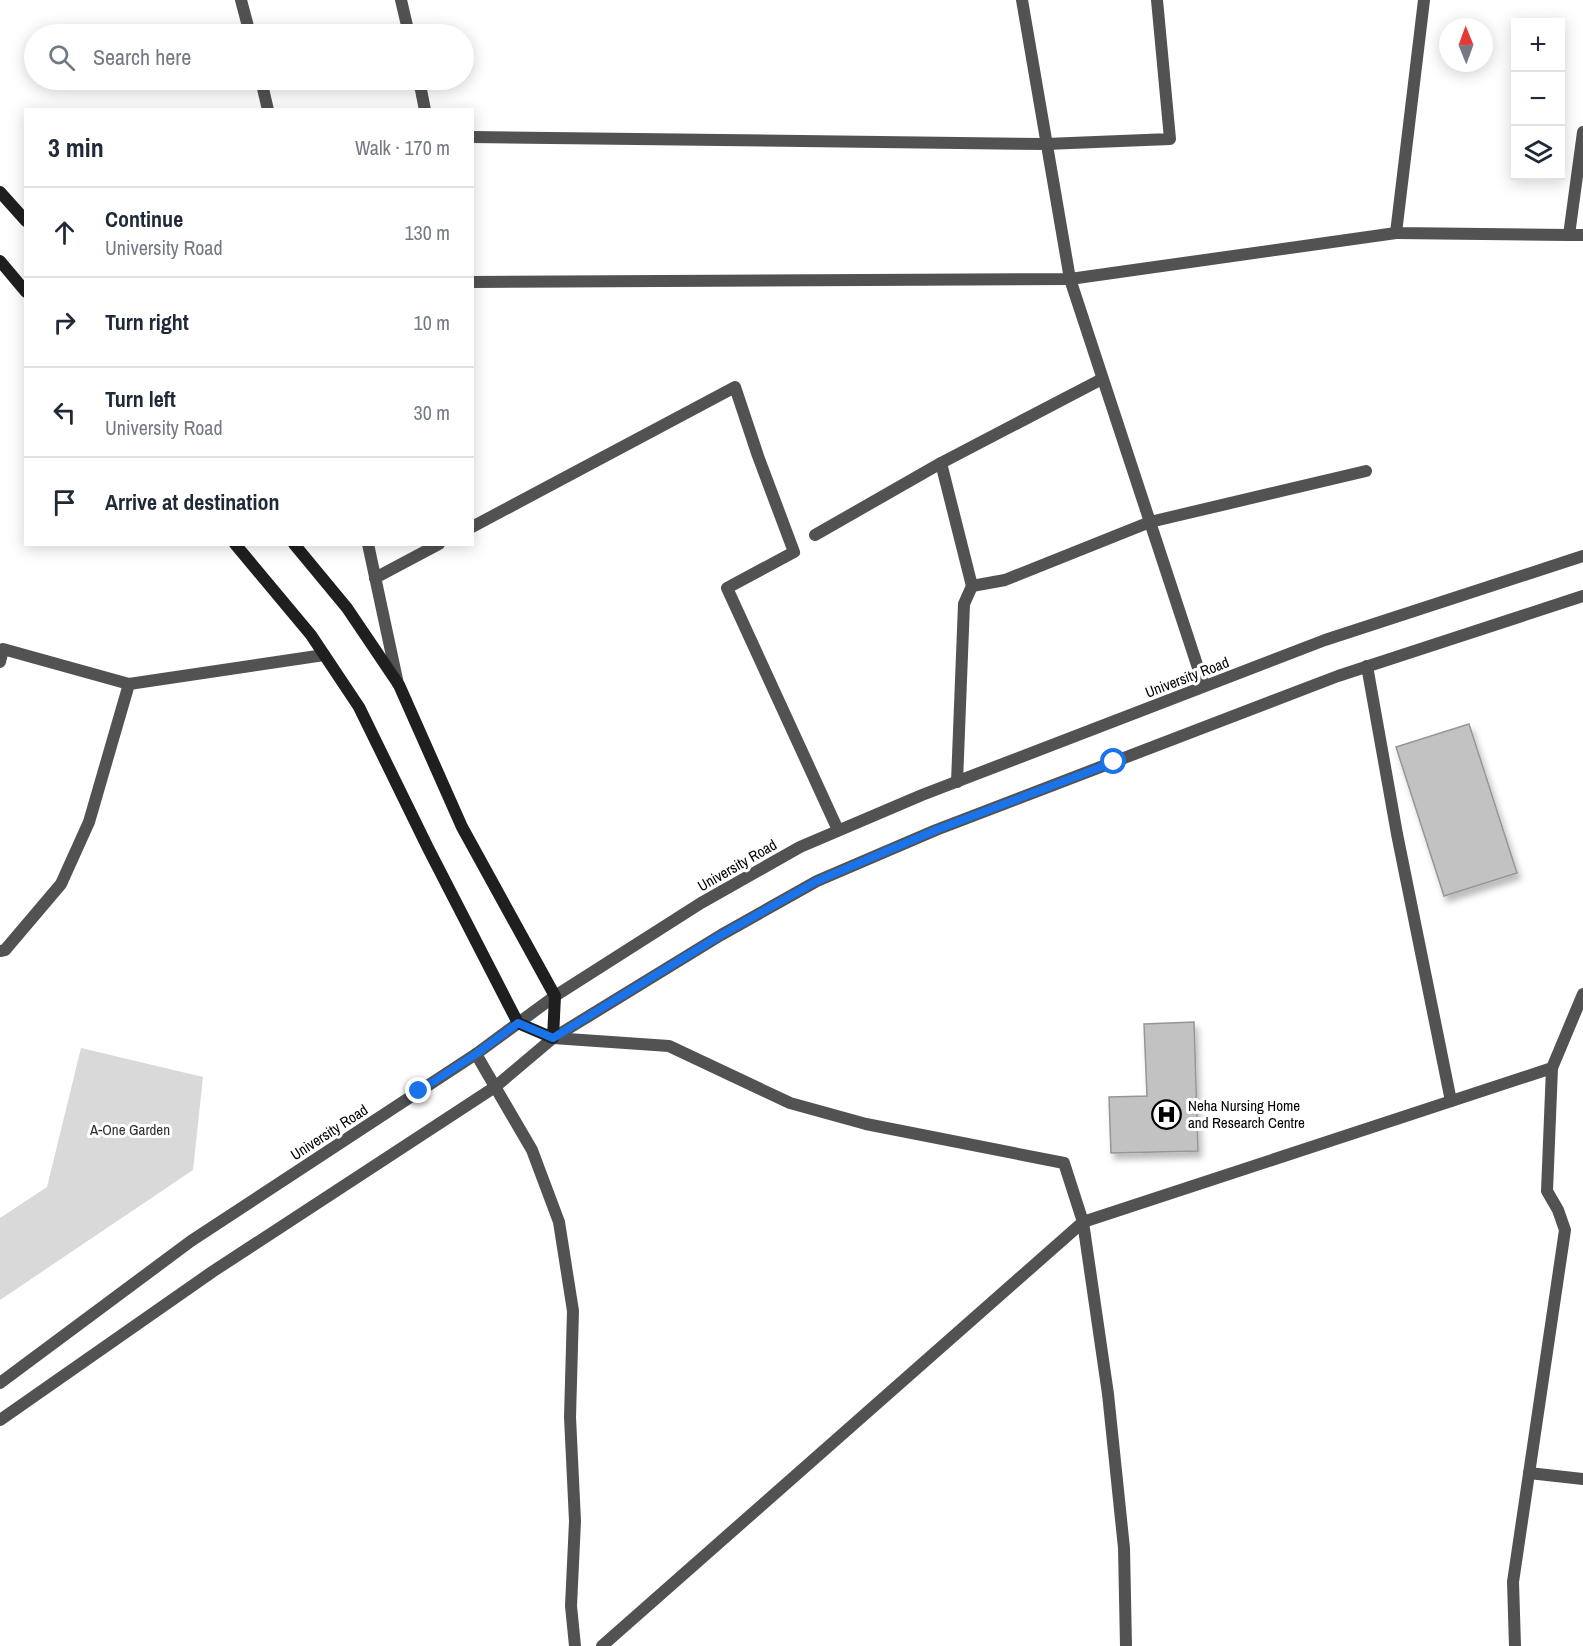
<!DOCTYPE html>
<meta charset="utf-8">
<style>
:root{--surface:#fff;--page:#f6f6f7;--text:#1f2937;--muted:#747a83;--line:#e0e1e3}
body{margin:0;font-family:"Archivo Narrow",sans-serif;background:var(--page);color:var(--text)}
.controls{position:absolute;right:18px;top:18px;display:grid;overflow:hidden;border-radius:0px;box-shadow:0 3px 15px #0003}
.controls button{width:54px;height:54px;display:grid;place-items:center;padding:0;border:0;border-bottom:2px solid var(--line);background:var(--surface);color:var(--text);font:30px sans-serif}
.compass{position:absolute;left:1439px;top:18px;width:54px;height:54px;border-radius:50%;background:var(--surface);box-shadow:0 3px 15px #0003;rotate:359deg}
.stop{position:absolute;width:18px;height:18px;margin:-14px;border:4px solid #1a73e8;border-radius:50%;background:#fff}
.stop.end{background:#1a73e8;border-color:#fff;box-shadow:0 2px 6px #0008}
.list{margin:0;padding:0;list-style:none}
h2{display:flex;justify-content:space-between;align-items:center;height:78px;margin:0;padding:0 24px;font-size:26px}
h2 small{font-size:20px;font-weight:400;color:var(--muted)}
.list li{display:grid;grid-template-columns:39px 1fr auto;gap:18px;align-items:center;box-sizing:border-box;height:90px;padding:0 24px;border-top:2px solid var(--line)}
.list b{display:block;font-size:22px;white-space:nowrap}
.list p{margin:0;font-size:20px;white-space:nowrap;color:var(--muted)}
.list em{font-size:20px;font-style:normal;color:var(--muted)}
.icon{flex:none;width:33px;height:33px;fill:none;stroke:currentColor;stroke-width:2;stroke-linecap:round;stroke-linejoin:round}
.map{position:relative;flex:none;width:1583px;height:1646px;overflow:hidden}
.search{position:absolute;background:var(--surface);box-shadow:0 3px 15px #0003;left:24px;top:24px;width:450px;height:66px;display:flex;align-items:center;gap:15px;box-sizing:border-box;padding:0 21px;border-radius:33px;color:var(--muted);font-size:22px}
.panel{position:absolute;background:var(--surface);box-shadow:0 3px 15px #0003;left:24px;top:108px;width:450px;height:438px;border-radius:0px}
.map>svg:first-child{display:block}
.green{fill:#d9d9d9}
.building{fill:#c2c2c2;stroke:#969696;stroke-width:1.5;filter:url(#shadow)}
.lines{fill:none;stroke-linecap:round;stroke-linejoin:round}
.minor{stroke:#525252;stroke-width:12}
.tertiary{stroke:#525252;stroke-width:12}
.secondary{stroke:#1f1f1f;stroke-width:12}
.route{stroke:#1a73e8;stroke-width:8}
.labels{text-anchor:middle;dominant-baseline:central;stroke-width:6;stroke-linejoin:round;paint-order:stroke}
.street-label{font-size:15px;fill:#000;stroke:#fff}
.poi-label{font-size:15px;fill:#000;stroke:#fff;text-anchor:start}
.park-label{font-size:15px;fill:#303030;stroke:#fff}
</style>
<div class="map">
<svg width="1583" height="1646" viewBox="0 0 1583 1646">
<defs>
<filter id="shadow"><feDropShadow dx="3.5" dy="6" stdDeviation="3" flood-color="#0004"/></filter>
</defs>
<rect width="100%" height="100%" fill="#fff"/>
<polygon class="green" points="81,1048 203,1077 193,1170 0,1300 0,1218 47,1187"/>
<g class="building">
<polygon points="1469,724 1517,873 1444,896 1396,747"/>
<polygon points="1194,1022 1198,1151 1111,1153 1109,1097 1147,1096 1144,1024"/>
</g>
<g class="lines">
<g class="minor">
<polyline points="241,0 250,34"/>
<polyline points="401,0 409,34"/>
<polyline points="1022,0 1070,279 1204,686"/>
<polyline points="1424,0 1396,233 1569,235 1583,132"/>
<polyline points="261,80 268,110"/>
<polyline points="419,80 425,110"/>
<polyline points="472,137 1046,144 1170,139 1157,0"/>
<polyline points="1569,235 1583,235"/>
<polyline points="472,282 1070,279 1396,233"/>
<polyline points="941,463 972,586 964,604 957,782"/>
<polyline points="472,527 735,387 758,456 794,552 727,588 838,830"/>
<polyline points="815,535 941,463 1102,379"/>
<polyline points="368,544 398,684"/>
<polyline points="375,578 439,544"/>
<polyline points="972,586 1005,580 1150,522 1366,471"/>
<polyline points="0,662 3,649 129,684"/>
<polyline points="1367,666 1397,834 1451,1101"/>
<polyline points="0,951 5,950 61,884 89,822 129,684 324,655"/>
<polyline points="553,1038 669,1046 790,1103 866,1124 1064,1163 1083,1222 1108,1394 1124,1548 1126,1646"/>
<polyline points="476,1054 532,1150 559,1222 573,1311 570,1417 575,1521 571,1606 575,1646"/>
<polyline points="1529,1473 1583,1479"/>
<polyline points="602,1646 1083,1222 1552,1068 1583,994"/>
<polyline points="1515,1646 1513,1582 1565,1230 1558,1210 1547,1191 1552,1068"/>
</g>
<g class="tertiary">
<polyline points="0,1383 191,1241 476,1054 555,996 701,903 800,847 922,795 1325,640 1583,556"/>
<polyline points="0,1420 212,1272 495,1087 553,1038 721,935 817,881 936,830 1338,676 1583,596"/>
</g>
<g class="secondary">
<polyline points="0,192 26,221"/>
<polyline points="0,261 26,292"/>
<polyline points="235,544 311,635 359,707 428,848 518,1023 553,1038 555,996 462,827 399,685 347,608 294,544"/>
</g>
</g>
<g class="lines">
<polyline class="route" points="419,1091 476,1054 518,1023 553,1038 721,935 817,881 936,830 1114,762"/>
</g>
<defs>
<symbol id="hospital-ring" viewBox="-11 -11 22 22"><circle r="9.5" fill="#fff" stroke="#000" stroke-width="1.5"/><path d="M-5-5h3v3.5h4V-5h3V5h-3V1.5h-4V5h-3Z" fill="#000"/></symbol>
</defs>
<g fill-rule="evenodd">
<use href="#hospital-ring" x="1150" y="1098" width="33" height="33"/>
</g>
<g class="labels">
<g class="street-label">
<text transform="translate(1187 677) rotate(-21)">University Road</text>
<text transform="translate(737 865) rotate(-30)">University Road</text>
<text transform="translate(329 1132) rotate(-33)">University Road</text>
</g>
<g class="poi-label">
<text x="1188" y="1105">Neha Nursing Home<tspan x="1188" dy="17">and Research Centre</tspan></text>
</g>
<g class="park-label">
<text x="130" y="1129">A-One Garden</text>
</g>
</g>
</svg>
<div class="controls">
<button>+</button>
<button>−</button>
<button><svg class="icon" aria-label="layers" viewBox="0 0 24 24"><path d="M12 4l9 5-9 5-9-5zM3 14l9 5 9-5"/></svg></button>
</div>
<svg class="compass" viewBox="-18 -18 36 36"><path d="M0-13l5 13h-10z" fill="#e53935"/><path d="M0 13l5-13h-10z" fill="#747a83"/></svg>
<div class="stop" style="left:1114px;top:762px"></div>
<div class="stop end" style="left:419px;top:1091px"></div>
<div class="search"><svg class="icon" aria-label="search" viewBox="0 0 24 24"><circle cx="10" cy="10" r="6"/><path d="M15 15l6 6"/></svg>Search here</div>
<section class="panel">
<h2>3 min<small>Walk · 170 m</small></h2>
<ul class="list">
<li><svg class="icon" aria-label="ahead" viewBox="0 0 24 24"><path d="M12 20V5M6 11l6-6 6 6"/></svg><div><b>Continue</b><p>University Road</p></div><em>130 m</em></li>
<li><svg class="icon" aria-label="right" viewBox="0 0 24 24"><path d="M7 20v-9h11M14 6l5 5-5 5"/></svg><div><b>Turn right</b></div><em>10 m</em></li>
<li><svg class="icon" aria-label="left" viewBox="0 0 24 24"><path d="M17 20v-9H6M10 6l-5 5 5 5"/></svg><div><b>Turn left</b><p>University Road</p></div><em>30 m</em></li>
<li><svg class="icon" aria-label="arrive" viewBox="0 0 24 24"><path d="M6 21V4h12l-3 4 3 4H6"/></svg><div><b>Arrive at destination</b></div></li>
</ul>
</section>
</div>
